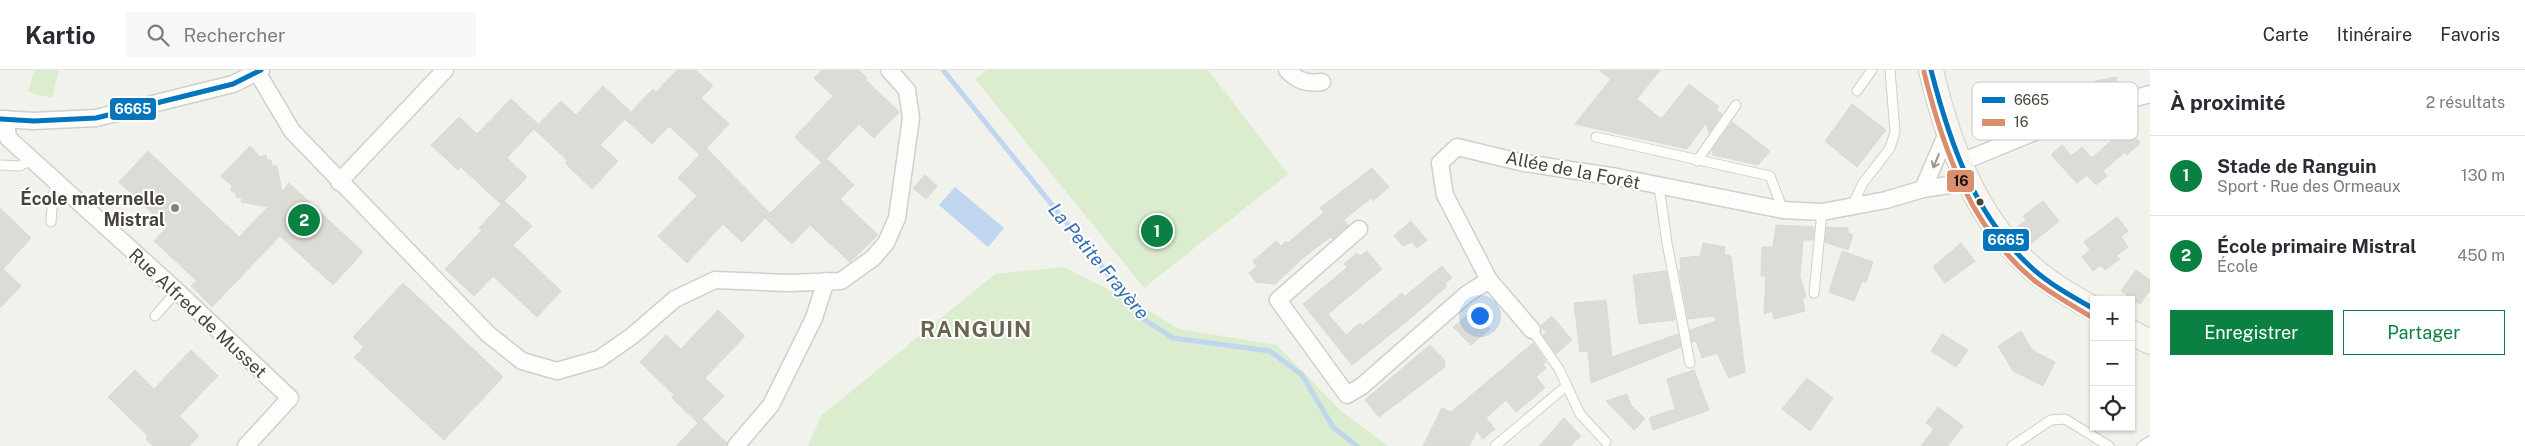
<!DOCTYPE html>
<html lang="fr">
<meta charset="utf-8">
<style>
:root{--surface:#fff;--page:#f7f7f7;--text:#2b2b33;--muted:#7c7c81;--line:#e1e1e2;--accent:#0b8043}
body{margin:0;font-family:"Public Sans",sans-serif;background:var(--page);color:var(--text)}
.controls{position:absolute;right:15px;bottom:15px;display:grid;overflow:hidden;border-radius:0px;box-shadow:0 1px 4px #0004}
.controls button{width:45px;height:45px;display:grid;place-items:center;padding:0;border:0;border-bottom:1px solid var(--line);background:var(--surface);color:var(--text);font:25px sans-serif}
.you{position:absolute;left:1479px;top:245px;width:18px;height:18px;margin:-12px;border:4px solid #fff;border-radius:50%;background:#1a73e8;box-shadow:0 0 0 8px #1a73e833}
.badge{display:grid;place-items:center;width:32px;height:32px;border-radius:50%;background:var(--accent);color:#fff;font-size:16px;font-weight:700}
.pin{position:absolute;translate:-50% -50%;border:2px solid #fff;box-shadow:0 1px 5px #0006}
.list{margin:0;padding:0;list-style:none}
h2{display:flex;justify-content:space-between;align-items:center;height:65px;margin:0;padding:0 20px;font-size:21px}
h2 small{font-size:16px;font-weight:400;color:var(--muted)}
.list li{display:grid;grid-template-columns:32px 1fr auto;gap:15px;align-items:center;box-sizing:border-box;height:80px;padding:0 20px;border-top:1px solid var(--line)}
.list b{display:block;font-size:19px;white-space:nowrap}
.list p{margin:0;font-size:16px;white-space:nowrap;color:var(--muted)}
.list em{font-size:16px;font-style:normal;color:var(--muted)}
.actions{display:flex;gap:10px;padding:15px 20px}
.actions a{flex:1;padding:11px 0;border:1px solid var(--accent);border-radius:0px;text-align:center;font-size:18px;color:var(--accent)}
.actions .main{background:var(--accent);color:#fff}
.icon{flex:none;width:28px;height:28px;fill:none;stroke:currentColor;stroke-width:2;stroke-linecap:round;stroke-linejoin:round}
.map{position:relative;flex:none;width:2150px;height:376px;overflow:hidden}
header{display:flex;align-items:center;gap:30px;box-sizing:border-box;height:70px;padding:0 25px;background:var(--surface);border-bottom:1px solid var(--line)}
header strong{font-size:24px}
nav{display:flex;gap:28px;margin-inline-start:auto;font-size:18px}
.search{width:350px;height:45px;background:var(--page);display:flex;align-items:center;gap:12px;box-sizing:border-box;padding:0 18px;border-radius:0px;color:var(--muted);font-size:19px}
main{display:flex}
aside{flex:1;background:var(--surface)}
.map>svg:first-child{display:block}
.green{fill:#dcecce}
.water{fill:#bfd6ee}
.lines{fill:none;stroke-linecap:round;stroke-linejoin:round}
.stream{stroke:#bfd6ee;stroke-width:5}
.building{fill:#dcdbd5;stroke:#dad9d3}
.lane-casing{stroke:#d0cfca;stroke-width:11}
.street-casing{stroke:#d0cfca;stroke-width:19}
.secondary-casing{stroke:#d1cfc4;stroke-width:26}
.lane{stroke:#fdfdfc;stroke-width:9}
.street{stroke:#fdfdfc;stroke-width:16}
.secondary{stroke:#f7f6f0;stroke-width:24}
.bus-1-casing{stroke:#fff;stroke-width:9}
.bus-2-casing{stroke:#fff;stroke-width:9}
.bus-1{stroke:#0275bc;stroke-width:5}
.bus-2{stroke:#db8e6d;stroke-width:5}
.oneway{stroke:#9a9790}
.bus-dot{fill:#494438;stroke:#fff;stroke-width:2}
.poi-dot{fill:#848177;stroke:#fff;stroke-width:2}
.labels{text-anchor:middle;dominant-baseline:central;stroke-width:4;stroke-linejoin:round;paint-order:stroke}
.street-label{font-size:18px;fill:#494438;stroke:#fff}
.poi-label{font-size:18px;font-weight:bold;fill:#494438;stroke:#fff;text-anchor:end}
.water-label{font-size:19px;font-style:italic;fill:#336db3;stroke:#fff}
.district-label{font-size:22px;font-weight:bold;letter-spacing:1px;fill:#6b6450;stroke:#fff}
.key{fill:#fff;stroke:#c8c7c3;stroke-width:1}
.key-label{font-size:14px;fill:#494438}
.line-badge{stroke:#fff;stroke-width:2}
.badge-label{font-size:14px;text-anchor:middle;font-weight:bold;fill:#fff}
.pale-badge-label{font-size:14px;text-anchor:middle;font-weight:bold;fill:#111}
</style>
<header>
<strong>Kartio</strong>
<div class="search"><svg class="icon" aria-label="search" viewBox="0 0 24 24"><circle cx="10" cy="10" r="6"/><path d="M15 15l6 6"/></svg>Rechercher</div>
<nav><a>Carte</a><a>Itinéraire</a><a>Favoris</a></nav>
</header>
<main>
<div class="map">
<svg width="2150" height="376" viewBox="0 0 2150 376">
<rect width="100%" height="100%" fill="#f2f2ed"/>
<g class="green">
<polygon points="34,0 59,0 52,28 28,22"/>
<polygon points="987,0 1208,0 1288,104 1144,218 975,9"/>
<polygon points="1063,197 1138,234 1179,259 1277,275 1341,341 1388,376 808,376 821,346 995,204"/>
</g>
<polygon class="water" points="955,117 1004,158 988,177 939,135"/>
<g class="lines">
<polyline class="stream" points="943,0 1145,250 1173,268 1270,281 1302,305 1333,357 1357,376"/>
</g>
<g class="building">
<polygon points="677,0 696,0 713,16 701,28 729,54 700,85 669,56 652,74 625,49 600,75 618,91 592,119 565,93 568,91 534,59 561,31 576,45 603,16 631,42 653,19 656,22"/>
<polygon points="822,0 859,0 867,8 866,10 899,42 874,68 859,54 822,93 795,67 833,26 814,8"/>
<polygon points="1599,0 1660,0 1637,29 1661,49 1689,14 1719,37 1716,40 1722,44 1709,63 1706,53 1687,79 1575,54 1611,9"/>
<polygon points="2116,7 2119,20 2098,24 2095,11"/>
<polygon points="511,29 538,54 507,88 527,107 504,131 532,156 513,175 561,221 537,247 493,206 474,226 445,199 482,160 479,158 504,131 501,134 461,97 458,100 431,75 459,47 477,64"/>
<polygon points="1852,34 1886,60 1857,97 1825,71"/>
<polygon points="2121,50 2140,73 2127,85 2125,82 2103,101 2107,106 2096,115 2087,105 2077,113 2051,85 2062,75 2071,86 2082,77 2092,88 2113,69 2107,62"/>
<polygon points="1732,52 1770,81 1758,95 1713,85 1712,80"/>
<polygon points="250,76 260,87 266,85 267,90 271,90 272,96 277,96 282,122 289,113 363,182 333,215 280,166 212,237 191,216 197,211 154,171 167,157 119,112 148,81 239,167 268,137 241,132 242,128 236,127 236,123 231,121 232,116 221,106"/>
<polygon points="706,78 770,143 742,172 723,154 687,193 658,166 697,126 678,108"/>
<polygon points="826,88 854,115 840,129 878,165 850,192 810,155 792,174 765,148"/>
<polygon points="1372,98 1389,117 1373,131 1371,128 1344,150 1348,155 1332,169 1330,167 1303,188 1275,214 1256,212 1249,203 1257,196 1253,191 1276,171 1281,176 1286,171 1288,173 1324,142 1320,138"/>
<polygon points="925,105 937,116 926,129 913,118"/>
<polygon points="2043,131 2059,151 2031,174 2017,157 2026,150 2023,146"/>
<polygon points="0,138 31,168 3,199 21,216 0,238"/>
<polygon points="2117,147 2128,161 2121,167 2128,177 2116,186 2120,189 2105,200 2101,195 2093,201 2082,187 2090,180 2084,172"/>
<polygon points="1411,151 1427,170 1417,178 1412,172 1403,176 1394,166"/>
<polygon points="1776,155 1814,157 1813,170 1803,170 1800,206 1806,227 1802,228 1805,241 1774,249 1772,241 1764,244 1766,206 1761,206 1762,177 1773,177"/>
<polygon points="1827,157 1848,158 1848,163 1853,165 1848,180 1825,172"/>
<polygon points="1703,173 1725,177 1724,184 1731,186 1745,302 1729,308 1717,283 1702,288 1696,271 1692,272 1690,260 1716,251 1715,246 1688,249 1679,200 1681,200 1680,188 1700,186"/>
<polygon points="1961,173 1975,191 1945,213 1933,197"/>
<polygon points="1367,181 1382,199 1328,244 1346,265 1360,253 1362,256 1402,223 1405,226 1442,196 1452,208 1445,213 1447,216 1412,247 1352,295 1303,234 1343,201 1347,197 1344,194 1357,183 1360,186"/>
<polygon points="1842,181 1873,192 1866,212 1862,211 1854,231 1829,222"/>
<polygon points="2136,200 2150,210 2150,220 2140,234 2121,221"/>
<polygon points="1666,201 1675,250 1639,254 1633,205"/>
<polygon points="403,213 503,307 444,370 354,287 364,277 353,267"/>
<polygon points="1606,230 1612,287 1678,264 1681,277 1591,313 1588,281 1580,282 1574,233"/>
<polygon points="718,240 745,266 705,308 724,326 698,353 672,328 674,325 640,292 666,265 681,279"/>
<polygon points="1474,240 1490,259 1471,275 1453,257"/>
<polygon points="1552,246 1572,270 1556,284 1543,265 1546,262 1541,256"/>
<polygon points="2021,261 2032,280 2055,292 2043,316 2013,301 1998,276"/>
<polygon points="1942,264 1968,280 1956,297 1931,281"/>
<polygon points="1533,273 1546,292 1543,294 1546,298 1536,307 1545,318 1516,342 1506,330 1486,348 1495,359 1483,369 1477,361 1469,376 1423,376 1442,338 1451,342"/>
<polygon points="1430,275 1445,291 1445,297 1379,347 1365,330"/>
<polygon points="191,280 218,306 179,346 199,366 189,376 153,376 146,369 148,366 108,327 135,300 154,319"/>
<polygon points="1694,300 1709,340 1653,360 1649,348 1675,339 1667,309"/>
<polygon points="1807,308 1833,328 1810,361 1782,339"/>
<polygon points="1627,324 1631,335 1645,349 1634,360 1606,331"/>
<polygon points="1938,337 1963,356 1948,376 1921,376 1934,359 1926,353"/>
<polygon points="1564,348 1581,366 1570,376 1539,376"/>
<polygon points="702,349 727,373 726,376 676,376"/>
</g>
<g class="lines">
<defs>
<g id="lane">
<polyline points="1857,21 1872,0"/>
<polyline points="1596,67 1770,106 1783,140"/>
<polyline points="1697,91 1736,35"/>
<polyline points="0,95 20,96 32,89"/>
<polyline points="1659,116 1667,173 1690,293"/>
<polyline points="1852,136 1863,113 1890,78 1895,62 1890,0"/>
<polyline points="51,152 53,125 57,114"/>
<polyline points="1814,223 1822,142"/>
<polyline points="155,246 177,221"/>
<polyline points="1532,260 1559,299 1580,344 1606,372"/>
<polyline points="1495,376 1565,317"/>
<polyline points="2012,376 2051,350 2065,349 2109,376"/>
<polyline points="2142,376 2150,371"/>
</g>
<g id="street">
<path d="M1287,0C1298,11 1306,14 1322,12"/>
<polyline points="257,2 292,61 488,264 522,291 557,301 599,289 632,266 675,229 715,210 789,213 841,211 873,188 886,173 897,148 911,48 907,20 889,0"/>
<polyline points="0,49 34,51 96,48 233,14 261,0"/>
<polyline points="6,49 8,68 177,221 290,328 246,376"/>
<polyline points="1959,93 2086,41 2150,24"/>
<polyline points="339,112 445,0"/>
<polyline points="1923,119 1947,63"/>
<polyline points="1359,159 1278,230 1347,325 1362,316 1467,224 1489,210"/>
<polyline points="1532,260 1489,210 1445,125 1440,93 1457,77 1524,93 1617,107 1783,140 1822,142 1886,130 1923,119 1968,112"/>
<polyline points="736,376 771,335 814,248 826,211"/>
</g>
<g id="secondary">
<path d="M1931,0C1948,73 1975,148 2033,199C2051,215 2073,227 2094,239"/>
<polyline points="2131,262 2150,272"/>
</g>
</defs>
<use href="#lane" class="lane-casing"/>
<use href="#street" class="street-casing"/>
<use href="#secondary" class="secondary-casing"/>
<use href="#lane" class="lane"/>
<use href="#street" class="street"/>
<use href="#secondary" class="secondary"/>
<defs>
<g id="bus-1">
<path d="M1931,0C1950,74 1975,147 2033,199C2051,215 2073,227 2094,239"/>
<polyline points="0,49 34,51 96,48 233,14 261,0"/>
</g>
<path id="bus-2" d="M1924,2C1943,79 1971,159 2035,211C2052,224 2071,235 2090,246"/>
</defs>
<use href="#bus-1" class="bus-1-casing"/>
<use href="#bus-2" class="bus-2-casing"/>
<use href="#bus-1" class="bus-1"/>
<use href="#bus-2" class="bus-2"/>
</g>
<defs><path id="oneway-shaft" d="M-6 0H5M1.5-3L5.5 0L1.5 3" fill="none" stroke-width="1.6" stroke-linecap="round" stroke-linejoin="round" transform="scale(1.25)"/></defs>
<use class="oneway" href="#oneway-shaft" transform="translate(1936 91) rotate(113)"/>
<circle class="bus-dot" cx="1980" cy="132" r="4.5"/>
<circle class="poi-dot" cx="175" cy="138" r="5"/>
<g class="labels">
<g class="street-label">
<text transform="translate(1573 100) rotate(11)">Allée de la Forêt</text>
<text transform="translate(198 243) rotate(43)">Rue Alfred de Musset</text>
</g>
<g class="poi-label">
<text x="165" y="128">École maternelle<tspan x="165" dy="21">Mistral</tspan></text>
</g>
<g class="water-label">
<text transform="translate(1099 191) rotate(50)">La Petite Frayère</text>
</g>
<g class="district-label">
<text x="976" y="259">RANGUIN</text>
</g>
</g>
<rect x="1972" y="12" width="166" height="58" rx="8" class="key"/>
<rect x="1982" y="27" width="23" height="6" fill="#0275bc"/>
<rect x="1982" y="49" width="23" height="7" fill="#db8e6d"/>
<g class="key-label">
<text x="2014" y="35">6665</text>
<text x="2014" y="57">16</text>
</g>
<g class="line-badge">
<rect x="109" y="27" width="48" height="24" rx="5" fill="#0275bc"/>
<rect x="1946" y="99" width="29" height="24" rx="5" fill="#db8e6d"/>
<rect x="1982" y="158" width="48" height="24" rx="5" fill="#0275bc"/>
</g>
<g class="badge-label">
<text x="133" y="44">6665</text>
<text x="2006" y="175">6665</text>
</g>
<g class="pale-badge-label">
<text x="1961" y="116">16</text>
</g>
</svg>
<div class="controls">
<button>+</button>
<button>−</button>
<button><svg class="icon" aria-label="locate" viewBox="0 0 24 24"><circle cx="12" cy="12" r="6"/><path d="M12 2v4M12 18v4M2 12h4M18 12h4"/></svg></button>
</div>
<div class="you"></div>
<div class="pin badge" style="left:1157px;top:161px">1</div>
<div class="pin badge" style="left:304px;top:150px">2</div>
</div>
<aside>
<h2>À proximité<small>2 résultats</small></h2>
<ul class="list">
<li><span class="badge">1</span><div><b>Stade de Ranguin</b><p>Sport · Rue des Ormeaux</p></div><em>130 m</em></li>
<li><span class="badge">2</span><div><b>École primaire Mistral</b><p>École</p></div><em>450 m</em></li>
</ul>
<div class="actions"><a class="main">Enregistrer</a><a>Partager</a></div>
</aside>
</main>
